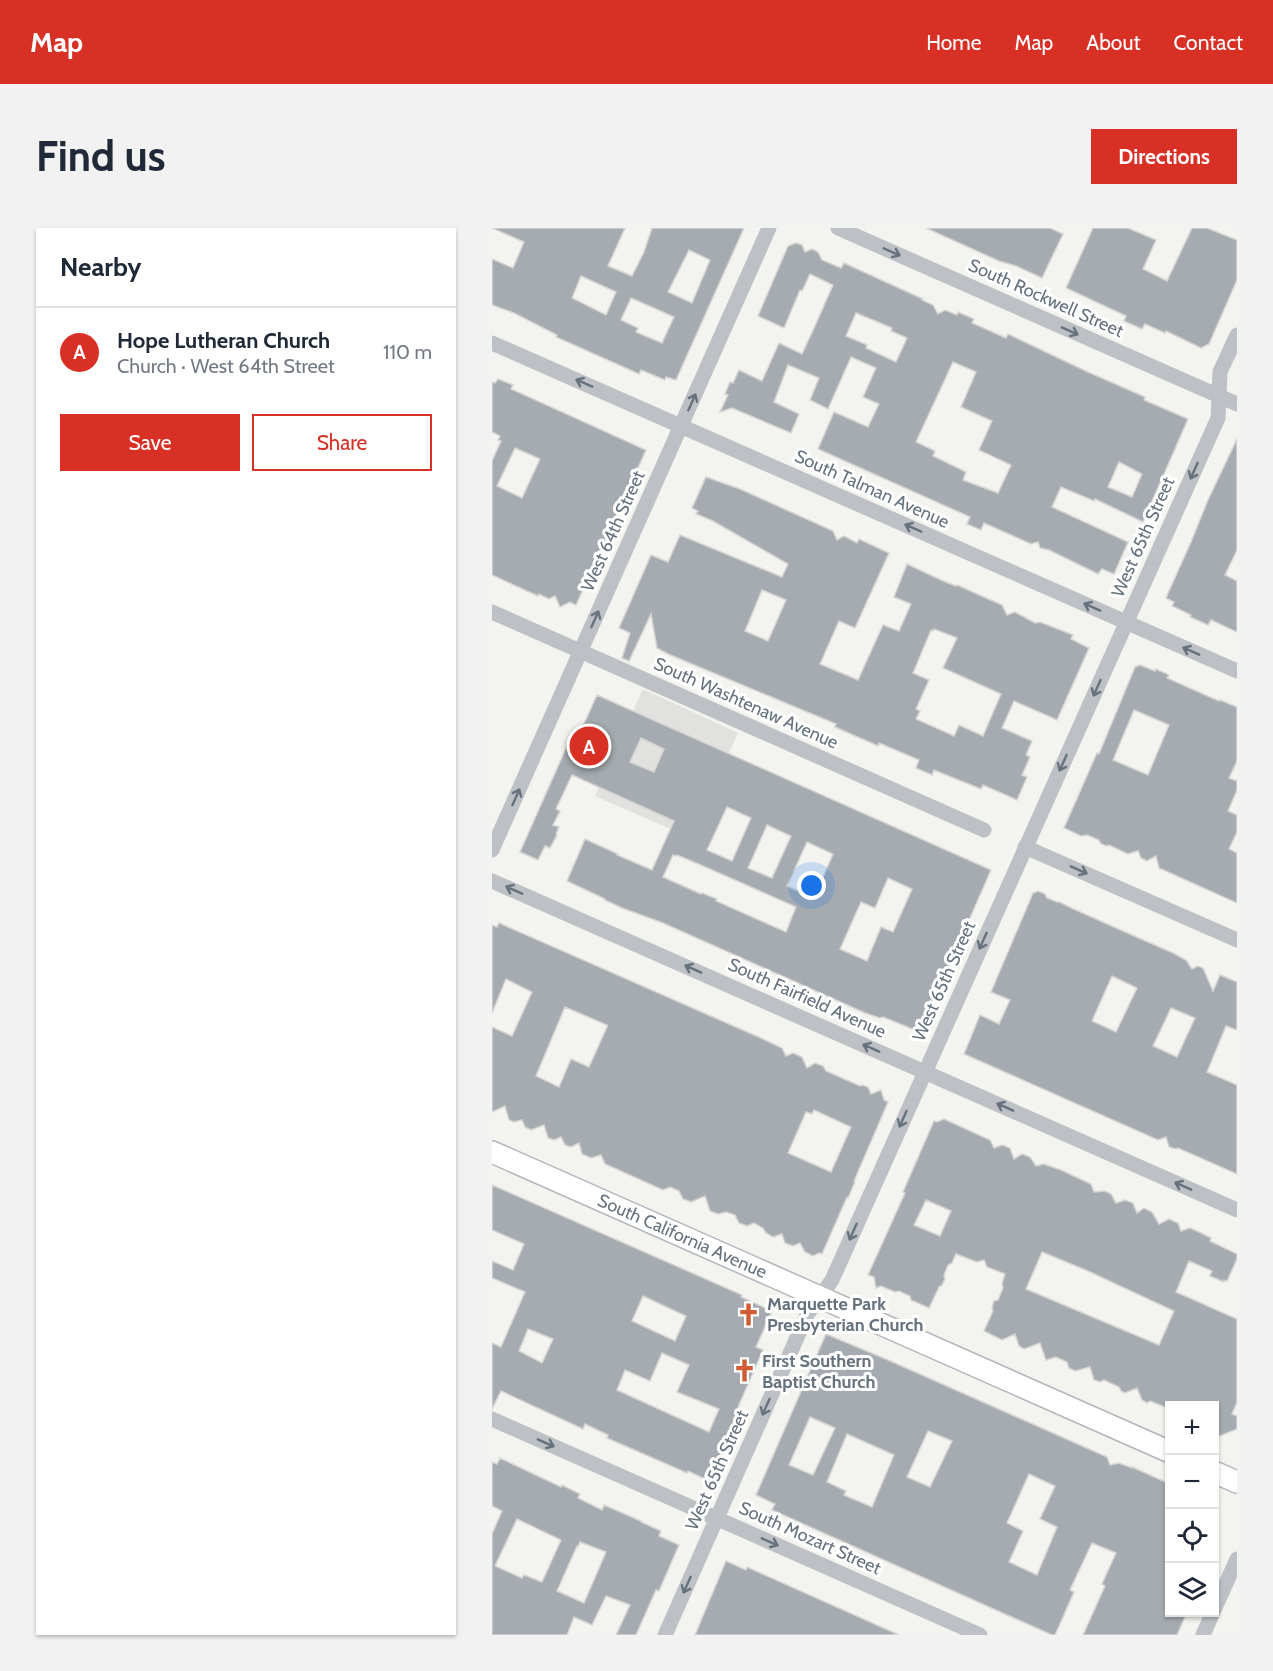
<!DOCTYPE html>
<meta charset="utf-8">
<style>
:root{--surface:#fff;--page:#f2f2f3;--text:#1f2937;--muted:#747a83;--line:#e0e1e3;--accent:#d93025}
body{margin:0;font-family:Cabin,sans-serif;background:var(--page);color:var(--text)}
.controls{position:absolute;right:18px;bottom:18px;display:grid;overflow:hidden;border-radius:0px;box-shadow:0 2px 4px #0004}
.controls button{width:54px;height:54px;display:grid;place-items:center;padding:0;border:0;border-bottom:2px solid var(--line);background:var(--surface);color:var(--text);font:30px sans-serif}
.you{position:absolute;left:320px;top:658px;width:21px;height:21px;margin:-15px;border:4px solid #fff;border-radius:50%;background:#1a73e8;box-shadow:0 0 0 9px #1a73e833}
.badge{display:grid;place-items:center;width:39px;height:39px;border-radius:50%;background:var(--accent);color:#fff;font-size:20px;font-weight:700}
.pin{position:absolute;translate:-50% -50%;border:3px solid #fff;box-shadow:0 2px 6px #0006}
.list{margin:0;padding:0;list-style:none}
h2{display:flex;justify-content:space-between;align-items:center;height:78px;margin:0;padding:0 24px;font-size:26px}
h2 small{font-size:20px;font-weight:400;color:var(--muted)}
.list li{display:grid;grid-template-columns:39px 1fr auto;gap:18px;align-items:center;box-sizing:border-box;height:90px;padding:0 24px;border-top:2px solid var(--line)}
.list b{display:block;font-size:22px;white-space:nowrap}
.list p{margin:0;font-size:20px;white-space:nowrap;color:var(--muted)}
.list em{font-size:20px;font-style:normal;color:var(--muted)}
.actions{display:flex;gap:12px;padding:18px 24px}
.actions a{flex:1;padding:14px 0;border:2px solid var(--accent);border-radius:0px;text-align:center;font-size:21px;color:var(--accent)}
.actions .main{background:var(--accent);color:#fff}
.icon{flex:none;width:33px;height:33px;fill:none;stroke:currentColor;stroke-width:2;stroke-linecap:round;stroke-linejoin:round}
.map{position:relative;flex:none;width:745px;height:1407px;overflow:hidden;border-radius:0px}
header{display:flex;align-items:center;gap:36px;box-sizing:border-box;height:84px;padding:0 30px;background:var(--accent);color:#fff}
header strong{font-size:28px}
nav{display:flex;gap:33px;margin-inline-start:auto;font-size:21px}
.intro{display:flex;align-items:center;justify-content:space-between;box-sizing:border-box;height:144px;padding:0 36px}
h1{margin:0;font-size:42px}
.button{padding:15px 27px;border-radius:0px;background:var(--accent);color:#fff;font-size:21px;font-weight:700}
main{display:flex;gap:36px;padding:0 36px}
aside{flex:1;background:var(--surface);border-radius:0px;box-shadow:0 2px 4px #0004}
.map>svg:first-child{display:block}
.built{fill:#e1e2e0}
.building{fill:#a5abb0;stroke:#d5d5d3;stroke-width:1.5;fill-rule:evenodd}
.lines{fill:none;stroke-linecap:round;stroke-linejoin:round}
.secondary-casing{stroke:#b2b6ba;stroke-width:24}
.street{stroke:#bdc0c4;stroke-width:15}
.secondary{stroke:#fff;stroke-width:21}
.oneway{stroke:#66727e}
.labels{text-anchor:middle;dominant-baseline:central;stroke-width:6;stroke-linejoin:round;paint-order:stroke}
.street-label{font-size:18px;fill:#66727e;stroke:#fff}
.poi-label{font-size:18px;font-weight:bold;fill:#66727e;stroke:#fff;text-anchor:start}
</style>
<header>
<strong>Map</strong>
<nav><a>Home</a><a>Map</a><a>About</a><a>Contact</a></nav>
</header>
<div class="intro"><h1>Find us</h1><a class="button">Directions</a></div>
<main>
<aside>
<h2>Nearby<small></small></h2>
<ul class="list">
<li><span class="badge">A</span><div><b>Hope Lutheran Church</b><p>Church · West 64th Street</p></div><em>110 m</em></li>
</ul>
<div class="actions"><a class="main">Save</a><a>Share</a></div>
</aside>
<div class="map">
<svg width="745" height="1407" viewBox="0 0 745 1407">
<rect width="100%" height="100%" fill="#f3f3f0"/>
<polygon class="built" points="151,461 246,505 199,610 103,568"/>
<g class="building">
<path d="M0,0H133L116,38L140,48L152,24L160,0H252L184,152L174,149L173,152L149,142L147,146L64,109L65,107L22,85L0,77V31L21,40L32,14ZM197,22L218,32L200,75L176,64ZM89,48L124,64L114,87L80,70ZM139,70L182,89L170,115L144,104L146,100L129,92Z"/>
<polygon points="434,0 558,0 571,6 550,50 524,38 507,33"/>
<polygon points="601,0 636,0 664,12 651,41 675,53 700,0 715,0 745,12 745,52 717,116 709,120 674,103 673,105 653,96 650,101 632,93 634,88 574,60"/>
<path d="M304,15L310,17L313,24L320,21L326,24L330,32L349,40L352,35L431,71L430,72L441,77L446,86L453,82L465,87L466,84L482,91L480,95L514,110L516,106L596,144L653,169L652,172L696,191L651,294L603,271L602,273L569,259L560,279L636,314L622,346L610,341L606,346L557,322L548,320L546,314L539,316L492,295L489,302L475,296L478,289L326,221L342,184L376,199L387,176L371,169L384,140L359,129L336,181L318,172L327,150L296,137L282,174L307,186L299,205L240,180L228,184L236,167L233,166L238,154L241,155L247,142L270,153L287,115L310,126L323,98L341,57L318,46L310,63L308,62L292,100L266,88L296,18ZM364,85L400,100L399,103L415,110L404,134L374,120L375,117L354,108ZM461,134L484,144L469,179L500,193L487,222L519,237L506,265L471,252L474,244L441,228L443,223L424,214ZM627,234L650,246L640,269L616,259Z"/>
<path d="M6,151L21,157L19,161L154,222L84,377L78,374L68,379L63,368L57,371L47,366L46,368L0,347V233L9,213L6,212L8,208L0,204V154L3,155ZM23,220L48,231L30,270L5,258Z"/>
<polygon points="745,211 745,322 733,347 745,353 745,404 719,392 716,397 698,389 699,387 680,378 682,374 674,370 699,314 716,272"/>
<path d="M214,249L248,261L341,303L345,312L352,308L365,315L367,311L397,325L363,400L347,393L328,436L366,452L391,397L407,403L419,376L402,369L415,336L449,352L464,358L465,357L510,377L515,387L523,384L543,395L548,394L581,407L579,411L597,420L565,492L522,473L510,500L540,513L534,527L538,529L530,547L535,549L525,572L491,557L489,561L442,542L440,547L424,540L427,532L387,515L386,518L343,499L344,496L176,426L165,420L159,386L137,433L130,430L138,405L127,400L159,327L176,334L188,307L290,349L296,336L221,293L204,286L206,283L200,280ZM270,362L294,372L276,413L253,403ZM442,401L465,410L451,440L509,466L491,508L467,497L462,508L424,491L428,483L424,481L437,452L421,445L439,402L441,403Z"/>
<path d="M648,437L663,443L664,441L677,447L675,450L727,473L728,472L745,479V533L737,550L745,553V562L736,583L745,587V604L737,621L745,625V675L667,640L664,628L655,633L649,630L646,623L636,626L617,617L615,618L609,616L607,612L595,607L589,608L572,600L605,525L607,526L643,439ZM642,482L677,497L656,547L621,532Z"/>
<path d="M105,467L499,642L428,804L391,789L388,790L373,785L171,695L130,680L113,672V671L75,653L93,611L126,626L125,627L160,642L182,593L80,547L64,581L68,583L61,597L67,599L64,606L65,607L58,620L53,618L46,632L28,624L79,509L85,511ZM149,510L172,521L162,544L138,534ZM235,579L259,590L240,633L215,622ZM275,597L299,608L280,650L256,640ZM315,614L341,626L322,670L295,658ZM181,627L184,628L185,627L218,641L304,679L294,704L224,673L225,671L210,665L209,666L171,649ZM396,650L420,661L401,704L389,699L375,733L348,721L369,674L383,680Z"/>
<path d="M546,663L553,666L555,670L565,674H568L575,678L624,700L681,725L694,732L700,741L706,738L711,740L721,763L728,747L745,754V802L734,798L715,844L745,857V946L686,920L684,921L677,919L674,909L666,912L472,826L488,787L507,796L518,772L499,764L541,665ZM620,748L645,760L624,804L600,793ZM679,780L703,790L685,829L661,818Z"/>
<path d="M7,695L271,811L290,820L294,828L301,825L310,829L315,840L323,835L331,838L334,843L368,858L370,857L376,859L379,866L389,862L392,872L396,874L362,953L363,954L356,970L355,969L330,1026L327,1025L321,1028L313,1024L308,1015L301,1018L293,1015L290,1006L281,1009L274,1005L271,1000L262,995L255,998L247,995L243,987L234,984L226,986L218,983L213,968L199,974L191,971L187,963L178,959L171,962L113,936L109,927L99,930L90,926L87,915L79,919L73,917L69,909L62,912L56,910L52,897L39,902L33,899L30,892L22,894L17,892L13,878L0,884V799L20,808L40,764L14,751L0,785V697L5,699ZM73,779L115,797V799L97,839L79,831L67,859L44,848ZM322,882L359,899L339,944L296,925L314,884L320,886Z"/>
<path d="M452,891L498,912L502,920L510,917L518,920L522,931L530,926L538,929L544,938L552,936L569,942L599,956L602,964L613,963L619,966L624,975L633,972L641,975L645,985L652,980L660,984L667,996L677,991L686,995L689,1003L698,1000L705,1003L719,1010L718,1013L745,1026V1031L735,1053L732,1052V1054L718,1048L720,1043L697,1033L684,1064L745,1091V1174L740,1186L745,1188V1201L723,1210V1178H678V1181L658,1173L655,1175L650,1172L645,1160L633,1165L629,1163L627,1159L612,1152L608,1154L602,1152L598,1139L583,1143L577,1140L575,1134L564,1129L554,1132L548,1115L532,1121L527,1118L523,1106L510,1112L492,1103L501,1083L500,1079L502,1073L506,1072L511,1060L510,1056L513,1046L495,1039L492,1032L485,1034L464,1026L460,1035L456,1037L452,1047L453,1051L450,1057L447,1059L437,1080L419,1072L418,1068L407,1063L403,1064L389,1058L384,1060L382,1049L376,1047L413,965L411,964L442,893L445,894ZM434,972L459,983L448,1008L422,997ZM550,1024L596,1043L682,1083L667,1117L534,1061Z"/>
<path d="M0,957L250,1067L249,1069L280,1083L264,1119L271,1122L246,1179L249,1180L219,1248L218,1247L215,1252L196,1243L195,1245L115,1210L116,1207L93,1196L91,1201L9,1163L0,1181V1115L9,1119L33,1064L0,1050V1033L21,1042L32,1016L0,1002ZM151,1068L194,1088L183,1113L140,1093ZM36,1101L61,1111L50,1135L27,1123ZM170,1125L197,1137L185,1164L227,1181L217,1204L125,1162L133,1142L158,1153Z"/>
<path d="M334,1106L396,1132L615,1229L618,1237L627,1235L640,1240V1239L678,1256V1384H695L685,1407H591L613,1358L610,1356L624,1325L600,1315L578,1362L582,1364L563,1407H560L280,1282L283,1276L264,1267ZM318,1189L343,1200L321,1247L297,1237ZM436,1203L460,1213L438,1259L415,1249ZM355,1206L402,1227L380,1279L352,1267L354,1263L335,1254ZM537,1246L563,1258L548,1291L565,1299L545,1347L517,1334L531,1303L515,1295Z"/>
<path d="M8,1230L69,1259L70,1257L88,1266L86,1270L110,1282L112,1277L149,1293V1294L169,1303L167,1308L187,1317L167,1363L164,1362L144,1407H124L138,1377L114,1368L100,1397L82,1389L75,1407H0V1306L10,1283L0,1278V1234L5,1236ZM25,1291L69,1312L50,1354L32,1347L30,1350L3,1338ZM88,1314L114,1324L92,1375L65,1363L85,1318L86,1319Z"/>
<polygon points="234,1333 254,1342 255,1339 407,1407 203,1407"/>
</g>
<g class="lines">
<defs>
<g id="secondary">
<path id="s1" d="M0,924L678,1224"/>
<polyline points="722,1244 745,1254"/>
</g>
</defs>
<use href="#secondary" class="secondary-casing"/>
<g class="street">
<polyline points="346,0 745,176"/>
<polyline points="0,115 745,443"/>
<polyline points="0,384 492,602"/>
<polyline points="533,619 745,712"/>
<polyline points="0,622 277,0"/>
<polyline points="0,653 745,982"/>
<polyline points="0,1191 488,1407"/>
<polyline points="722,1382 745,1331"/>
<polyline points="173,1407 315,1087 340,1052 726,190 728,144 745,107"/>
<polyline points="711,1407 721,1384"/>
</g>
<use href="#secondary" class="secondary"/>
</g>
<defs><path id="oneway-shaft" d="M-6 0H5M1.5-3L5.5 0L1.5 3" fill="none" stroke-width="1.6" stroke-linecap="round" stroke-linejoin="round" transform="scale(1.5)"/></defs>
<g class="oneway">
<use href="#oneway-shaft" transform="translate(400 24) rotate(24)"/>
<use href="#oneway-shaft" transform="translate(578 103) rotate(24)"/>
<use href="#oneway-shaft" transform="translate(92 155) rotate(-156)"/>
<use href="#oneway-shaft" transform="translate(200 174) rotate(-66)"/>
<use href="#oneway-shaft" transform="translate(702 243) rotate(114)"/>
<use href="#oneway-shaft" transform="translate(421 300) rotate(-156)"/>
<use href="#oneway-shaft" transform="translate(600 379) rotate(-156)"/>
<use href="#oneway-shaft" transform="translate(103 391) rotate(-66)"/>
<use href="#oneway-shaft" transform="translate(699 423) rotate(-156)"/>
<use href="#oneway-shaft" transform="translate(605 460) rotate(114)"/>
<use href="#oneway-shaft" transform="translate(571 535) rotate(114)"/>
<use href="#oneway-shaft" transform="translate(24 569) rotate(-66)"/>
<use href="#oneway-shaft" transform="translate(587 642) rotate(24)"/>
<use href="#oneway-shaft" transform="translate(22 662) rotate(-156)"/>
<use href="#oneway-shaft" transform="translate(491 713) rotate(114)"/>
<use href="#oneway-shaft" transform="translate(201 741) rotate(-156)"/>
<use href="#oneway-shaft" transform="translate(379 820) rotate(-156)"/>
<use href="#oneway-shaft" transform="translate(513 879) rotate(-156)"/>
<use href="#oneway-shaft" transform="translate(411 891) rotate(114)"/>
<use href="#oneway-shaft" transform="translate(691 958) rotate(-156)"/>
<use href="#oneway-shaft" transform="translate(361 1004) rotate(114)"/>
<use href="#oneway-shaft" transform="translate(274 1179) rotate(114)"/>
<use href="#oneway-shaft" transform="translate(54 1215) rotate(24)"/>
<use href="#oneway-shaft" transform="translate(278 1314) rotate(24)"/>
<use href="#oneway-shaft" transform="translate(195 1357) rotate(114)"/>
</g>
<defs>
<symbol id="church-bare" viewBox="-9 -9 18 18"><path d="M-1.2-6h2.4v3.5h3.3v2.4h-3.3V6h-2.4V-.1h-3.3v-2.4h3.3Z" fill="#cf5c34" stroke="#fff" stroke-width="2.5" paint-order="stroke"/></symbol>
</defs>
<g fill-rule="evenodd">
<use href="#church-bare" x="240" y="1070" width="33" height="33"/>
<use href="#church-bare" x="236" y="1126" width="33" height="33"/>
</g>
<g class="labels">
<g class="street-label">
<text transform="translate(554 70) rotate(24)">South Rockwell Street</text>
<text transform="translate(380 261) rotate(24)">South Talman Avenue</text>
<text transform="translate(121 303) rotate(-66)">West 64th Street</text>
<text transform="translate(651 309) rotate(-66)">West 65th Street</text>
<text transform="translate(254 475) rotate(24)">South Washtenaw Avenue</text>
<text transform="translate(452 753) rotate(-66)">West 65th Street</text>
<text transform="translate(315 770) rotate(24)">South Fairfield Avenue</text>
<text stroke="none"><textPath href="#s1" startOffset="208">South California Avenue</textPath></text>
<text transform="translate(225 1242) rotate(-66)">West 65th Street</text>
<text transform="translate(318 1310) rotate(24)">South Mozart Street</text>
</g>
<g class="poi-label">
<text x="275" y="1076">Marquette Park<tspan x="275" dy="21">Presbyterian Church</tspan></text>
<text x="270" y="1133">First Southern<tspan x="270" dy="21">Baptist Church</tspan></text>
</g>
</g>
</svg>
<div class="controls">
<button>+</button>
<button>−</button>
<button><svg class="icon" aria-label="locate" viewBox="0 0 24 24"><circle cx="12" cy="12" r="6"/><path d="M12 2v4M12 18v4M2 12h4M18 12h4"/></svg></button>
<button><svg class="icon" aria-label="layers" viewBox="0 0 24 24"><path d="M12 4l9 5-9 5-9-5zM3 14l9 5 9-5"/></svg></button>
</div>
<div class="you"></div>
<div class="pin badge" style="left:97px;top:518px">A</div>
</div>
</main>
